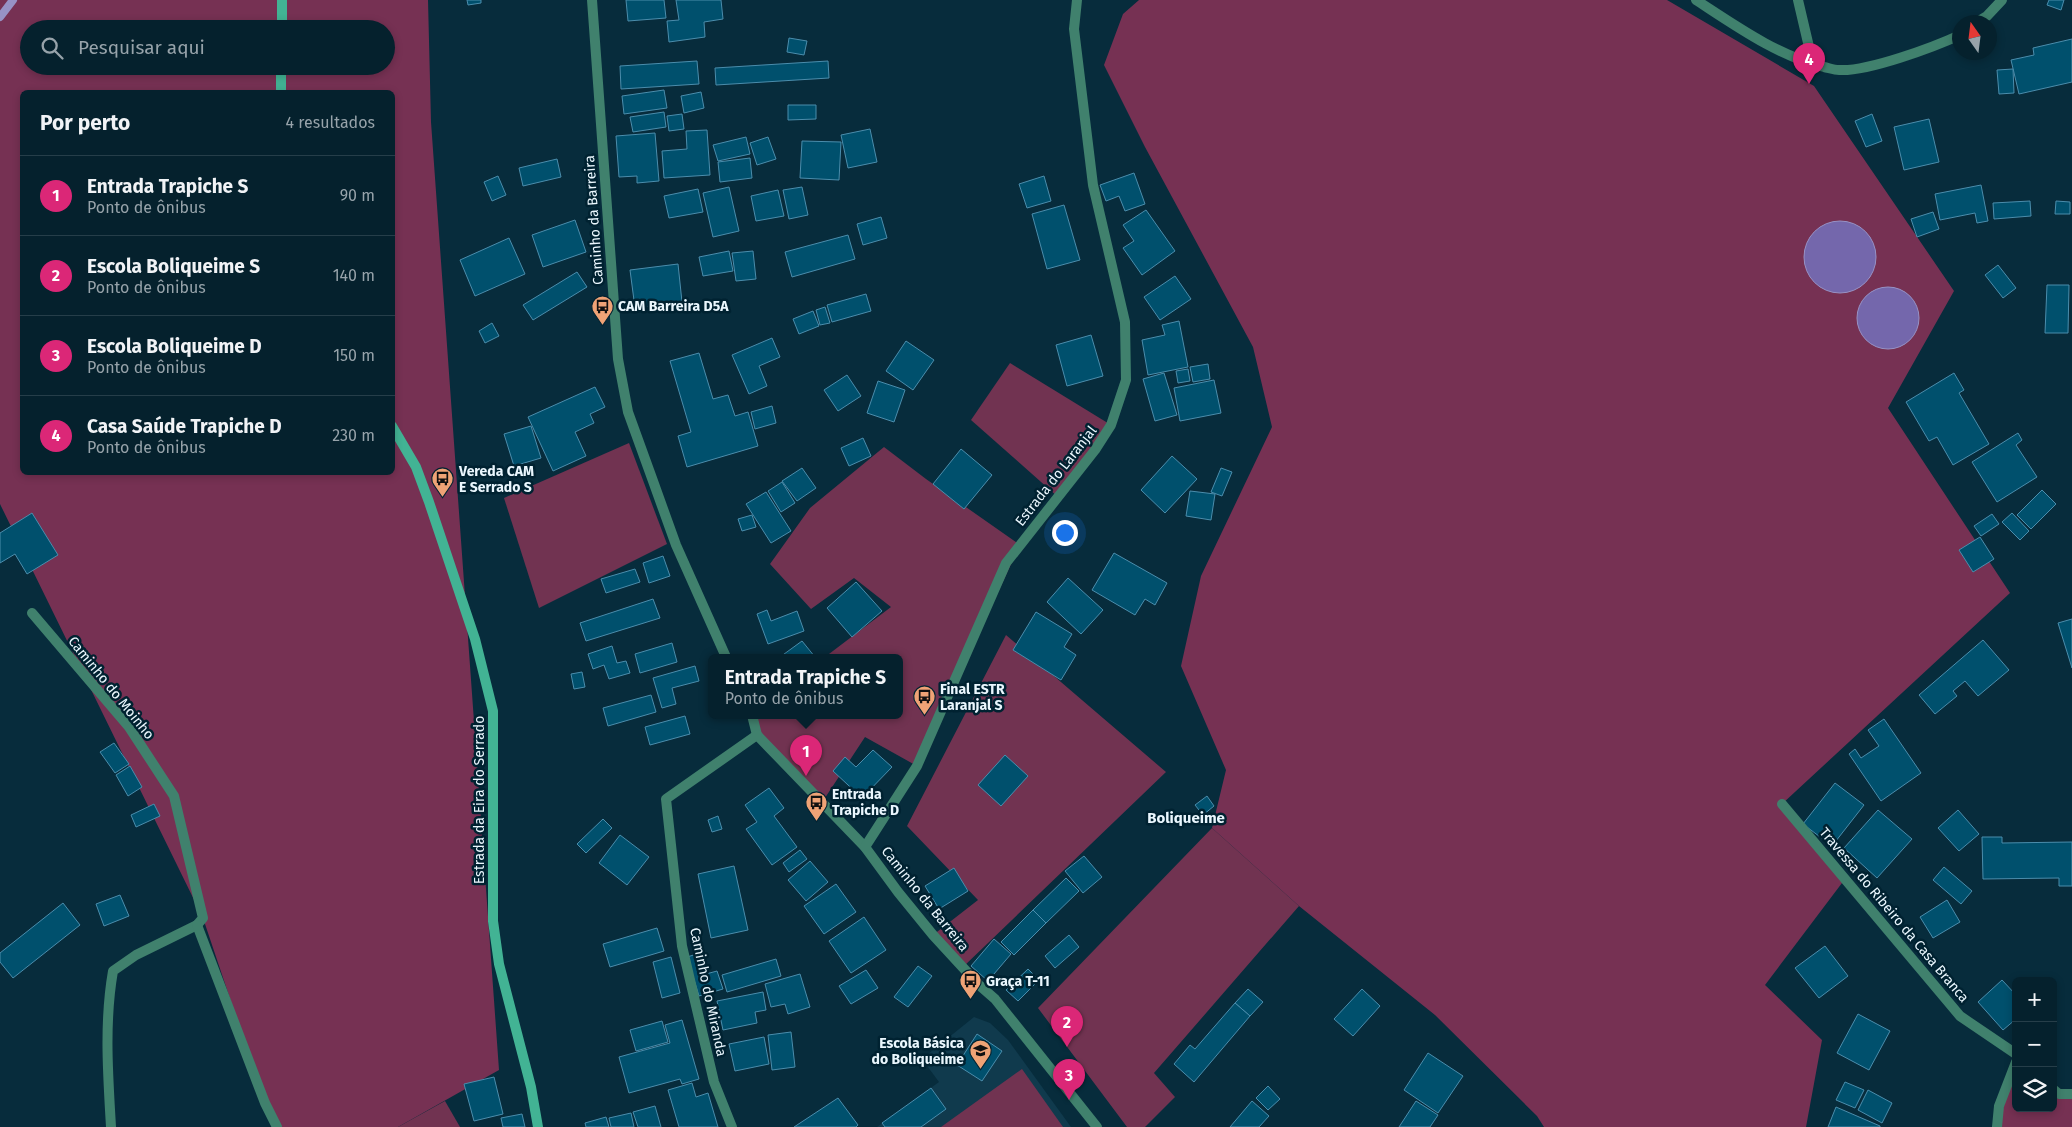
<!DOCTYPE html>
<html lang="pt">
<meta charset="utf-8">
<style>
:root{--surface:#05212d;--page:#0e2935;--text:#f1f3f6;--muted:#97a3aa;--line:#263e49;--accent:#db2777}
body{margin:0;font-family:"Fira Sans",sans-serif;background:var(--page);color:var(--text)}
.controls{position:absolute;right:15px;bottom:15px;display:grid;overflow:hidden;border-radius:8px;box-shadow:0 2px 8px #0003}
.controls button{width:45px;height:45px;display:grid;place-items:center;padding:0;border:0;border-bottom:1px solid var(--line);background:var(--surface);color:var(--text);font:25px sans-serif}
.compass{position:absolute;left:1952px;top:15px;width:45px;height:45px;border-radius:50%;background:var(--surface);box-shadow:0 2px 8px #0003;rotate:346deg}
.you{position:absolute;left:1064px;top:532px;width:18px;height:18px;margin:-12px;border:4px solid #fff;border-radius:50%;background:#1a73e8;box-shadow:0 0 0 8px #1a73e833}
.badge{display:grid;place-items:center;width:32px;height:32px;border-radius:50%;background:var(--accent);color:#fff;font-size:16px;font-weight:700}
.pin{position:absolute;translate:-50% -41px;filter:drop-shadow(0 1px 2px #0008)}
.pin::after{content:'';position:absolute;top:26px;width:18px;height:15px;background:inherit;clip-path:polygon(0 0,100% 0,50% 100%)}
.popup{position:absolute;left:708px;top:654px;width:195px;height:65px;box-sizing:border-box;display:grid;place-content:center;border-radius:8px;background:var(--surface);filter:drop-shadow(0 1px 4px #0005);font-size:16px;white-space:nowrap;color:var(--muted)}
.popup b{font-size:19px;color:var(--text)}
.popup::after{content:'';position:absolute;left:50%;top:100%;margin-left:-10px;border:10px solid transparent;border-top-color:var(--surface)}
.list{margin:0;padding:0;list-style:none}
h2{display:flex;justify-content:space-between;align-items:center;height:65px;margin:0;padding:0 20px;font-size:21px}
h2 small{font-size:16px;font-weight:400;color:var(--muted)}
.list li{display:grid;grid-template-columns:32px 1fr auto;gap:15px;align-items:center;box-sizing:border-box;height:80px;padding:0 20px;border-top:1px solid var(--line)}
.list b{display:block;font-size:19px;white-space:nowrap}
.list p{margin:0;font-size:16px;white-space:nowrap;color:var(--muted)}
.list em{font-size:16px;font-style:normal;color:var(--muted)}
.icon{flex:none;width:28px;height:28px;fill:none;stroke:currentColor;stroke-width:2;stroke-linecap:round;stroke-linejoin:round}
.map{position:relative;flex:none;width:2072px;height:1127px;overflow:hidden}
.search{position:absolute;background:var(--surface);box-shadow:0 2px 8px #0003;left:20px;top:20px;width:375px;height:55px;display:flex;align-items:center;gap:12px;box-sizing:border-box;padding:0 18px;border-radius:28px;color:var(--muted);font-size:19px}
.panel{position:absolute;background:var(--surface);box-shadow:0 2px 8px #0003;left:20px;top:90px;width:375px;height:385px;border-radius:8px}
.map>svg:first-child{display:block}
.built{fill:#103a4d}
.green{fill:#713351}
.forest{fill:#763153;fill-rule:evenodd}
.water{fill:#7467ac;stroke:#9792c5}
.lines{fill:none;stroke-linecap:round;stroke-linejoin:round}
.stream{stroke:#9792c5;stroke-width:8}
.building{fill:#00506d;stroke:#4b8dac}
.street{stroke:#40816d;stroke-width:10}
.secondary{stroke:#42b394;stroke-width:10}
.labels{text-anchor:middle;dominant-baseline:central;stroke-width:5;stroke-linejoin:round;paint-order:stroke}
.street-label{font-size:14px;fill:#eaf7fe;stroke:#002231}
.poi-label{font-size:14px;font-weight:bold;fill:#eaf7fe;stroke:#002231;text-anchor:start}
.neighbourhood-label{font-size:15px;font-weight:bold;fill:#eaf7fe;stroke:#002231}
</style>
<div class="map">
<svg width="2072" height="1127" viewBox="0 0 2072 1127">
<rect width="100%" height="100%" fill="#072c3c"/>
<polygon class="built" points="974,1017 990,1023 1008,1040 1071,1127 877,1127 939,1082 922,1059"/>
<g class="green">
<polygon points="1010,363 1111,425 1058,497 971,420"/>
<polygon points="629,443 667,544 539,608 504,498"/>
<polygon points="884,447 926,479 1020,545 917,766 865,737 821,804 757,735 752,715 900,715 900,657 825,657 891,607 854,578 811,609 770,564 810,508"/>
<polygon points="1006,635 1166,772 963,967 933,935 978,900 907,826"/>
<polygon points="1212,828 1299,906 1154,1073 1175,1097 1145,1127 1127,1127 1038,1008"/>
<polygon points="1022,1069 1063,1127 941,1127"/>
<polygon points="445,1101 460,1127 398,1127"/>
</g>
<g class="forest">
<path d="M0,0H428L431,122L499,1070L398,1127H277L265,1103L203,918L0,504ZM29,29H386V66H29ZM22,92H392V472H22Z"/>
<polygon points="1139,0 1667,0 1814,86 1954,291 1888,408 2010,593 1782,804 1845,879 1765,985 1822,1040 1806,1127 1544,1127 1537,1116 1435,1015 1299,906 1212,828 1226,770 1181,666 1201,576 1272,427 1253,347 1145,147 1104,65 1123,14"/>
<polygon points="2016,1062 2016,1108 2053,1108 2053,1089 2072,1094 2072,1127 1998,1127"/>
</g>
<g class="water">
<circle cx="1840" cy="257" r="36"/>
<circle cx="1888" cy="318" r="31"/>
</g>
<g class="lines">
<polyline class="stream" points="0,17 13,0"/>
</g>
<g class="building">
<polygon points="467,0 481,0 481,3 468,5"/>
<polygon points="626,0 664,0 666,18 628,21"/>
<polygon points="676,0 721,0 723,19 704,22 705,37 669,42 667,21 679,20"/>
<polygon points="2049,0 2064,0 2061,10 2047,5"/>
<polygon points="789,38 807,41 804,55 787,52"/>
<polygon points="2072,39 2072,82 2019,94 2011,60 2034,55 2033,48"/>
<polygon points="697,61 699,84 621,89 620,66"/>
<polygon points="828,61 829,78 716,85 715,68"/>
<polygon points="2013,69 2014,93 1999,94 1997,70"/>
<polygon points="664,90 667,108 624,114 622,96"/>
<polygon points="701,92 704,108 684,113 681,96"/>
<polygon points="788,105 816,105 816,119 788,120"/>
<polygon points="664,112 666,127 633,132 630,117"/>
<polygon points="682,114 684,129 669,131 667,116"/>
<polygon points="1872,114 1882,141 1866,147 1855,121"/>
<polygon points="1929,119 1939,162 1904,170 1894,127"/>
<polygon points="870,129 877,162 848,168 841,135"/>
<polygon points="707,130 710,175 664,178 662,151 687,149 686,131"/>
<polygon points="655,133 659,181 637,183 637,176 619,177 616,136"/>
<polygon points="746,137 750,154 718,161 713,145"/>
<polygon points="768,137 776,159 757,165 750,143"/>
<polygon points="802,141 841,142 839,180 800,178"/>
<polygon points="750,158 752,178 720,182 718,162"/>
<polygon points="557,159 561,177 523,186 519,168"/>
<polygon points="1134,173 1145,204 1125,211 1119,196 1106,201 1100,185"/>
<polygon points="498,176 506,195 492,201 484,182"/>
<polygon points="1044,176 1051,201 1027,208 1019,184"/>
<polygon points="1981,185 1988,221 1977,223 1975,213 1940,220 1935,194"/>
<polygon points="729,187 739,231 713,237 703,193"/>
<polygon points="802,187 808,215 789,219 783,190"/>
<polygon points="698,189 703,212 669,218 664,196"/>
<polygon points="778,190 784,216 756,221 751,196"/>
<polygon points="2030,201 2031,216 1994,219 1993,203"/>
<polygon points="2056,201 2070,202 2070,214 2055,214"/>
<polygon points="1064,205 1080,260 1047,269 1032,214"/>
<polygon points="1146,210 1175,251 1142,275 1123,248 1134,241 1123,225"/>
<polygon points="1933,212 1939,229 1917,237 1911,219"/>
<polygon points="881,217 887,238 863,245 857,224"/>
<polygon points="575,220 586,252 543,267 532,235"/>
<polygon points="848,235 855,259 792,277 785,252"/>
<polygon points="509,238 525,274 475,296 460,260"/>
<polygon points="729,251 733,271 703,276 699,257"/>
<polygon points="753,251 756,279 736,281 732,253"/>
<polygon points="678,264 682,302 635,308 630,270"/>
<polygon points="1998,265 2016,288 2003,298 1985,275"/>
<polygon points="577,272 587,287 533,320 523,305"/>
<polygon points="1175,276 1191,299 1160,320 1144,297"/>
<polygon points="2047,285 2069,285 2068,333 2045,333"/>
<polygon points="866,294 871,311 832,322 827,305"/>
<polygon points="825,307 830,323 820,325 816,310"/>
<polygon points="813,311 819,326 799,334 793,319"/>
<polygon points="1179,321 1188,367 1148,375 1142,340 1165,335 1162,325"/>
<polygon points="492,323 499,336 485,343 479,331"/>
<polygon points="1091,335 1103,376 1067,386 1056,345"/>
<polygon points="772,338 780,357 759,366 767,386 749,394 732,355"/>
<polygon points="906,341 934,360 913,390 886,371"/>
<polygon points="699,353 713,399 728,395 735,416 748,412 758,446 687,467 678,436 691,432 670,361"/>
<polygon points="1208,364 1210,379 1193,382 1190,367"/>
<polygon points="1188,369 1190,381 1178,383 1176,371"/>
<polygon points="1164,373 1177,415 1155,421 1143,379"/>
<polygon points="1954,373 1964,390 1959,393 1989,444 1953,465 1937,437 1929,441 1906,402"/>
<polygon points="847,375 861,396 838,411 824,390"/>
<polygon points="1214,380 1221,413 1180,421 1174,388"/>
<polygon points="878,381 905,390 894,422 867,413"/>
<polygon points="595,387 605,407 590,414 594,423 575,432 586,456 553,471 528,417"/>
<polygon points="772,406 776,423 755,429 751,412"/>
<polygon points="531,426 541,458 514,466 504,434"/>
<polygon points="2018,433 2022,440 2016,445 2037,477 1997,502 1972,462"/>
<polygon points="863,438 871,456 849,466 841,448"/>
<polygon points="961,449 992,475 964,509 933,484"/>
<polygon points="1172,456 1197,479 1165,513 1141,490"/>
<polygon points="802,468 816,488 797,501 782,481"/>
<polygon points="1221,468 1232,472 1222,496 1211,492"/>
<polygon points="782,482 795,503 781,512 768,491"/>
<polygon points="2042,490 2056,504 2031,529 2017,515"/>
<polygon points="1190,491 1215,494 1211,520 1186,516"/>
<polygon points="766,492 791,531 771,543 746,504"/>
<polygon points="32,513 58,555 27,574 15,554 0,563 0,533"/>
<polygon points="2012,513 2029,531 2020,540 2002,522"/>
<polygon points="1992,514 1999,524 1981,536 1974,526"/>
<polygon points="752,515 756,527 742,531 738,519"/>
<polygon points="1980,537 1994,559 1973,572 1959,550"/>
<polygon points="1114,553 1167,583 1155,605 1145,599 1135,615 1092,590"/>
<polygon points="663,556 670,576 649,583 643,563"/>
<polygon points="635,569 640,582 606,593 601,579"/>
<polygon points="1068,578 1103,610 1081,634 1047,602"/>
<polygon points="856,582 882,611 852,637 827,608"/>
<polygon points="653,599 660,618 586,641 580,623"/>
<polygon points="767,610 771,621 797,611 804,631 768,644 757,614"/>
<polygon points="1036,612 1072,634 1064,647 1076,655 1061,680 1013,650"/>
<polygon points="2072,619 2072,668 2058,623"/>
<polygon points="1983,640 2009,670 1978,696 1965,681 1953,691 1957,696 1935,714 1919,695"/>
<polygon points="802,641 815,657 780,657"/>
<polygon points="672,643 677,662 640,673 635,654"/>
<polygon points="612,646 617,663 626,661 630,673 609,679 604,665 593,669 588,654"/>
<polygon points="695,666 699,681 672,688 676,704 662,708 653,678"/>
<polygon points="582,672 585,687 574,689 571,674"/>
<polygon points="651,695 656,712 608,726 603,708"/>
<polygon points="685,716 690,734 650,745 645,727"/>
<polygon points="1884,719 1921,773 1881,801 1849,754 1855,749 1861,758 1879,746 1868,730"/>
<polygon points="114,743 129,764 115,773 100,752"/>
<polygon points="873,750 892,767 862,798 833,771 845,757 856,767"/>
<polygon points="1005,755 1028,776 1001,806 978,785"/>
<polygon points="130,766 142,787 128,796 116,775"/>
<polygon points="1835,783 1864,805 1832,846 1803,824"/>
<polygon points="769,788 784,808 774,816 797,847 772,865 746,829 757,822 745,805"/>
<polygon points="1207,796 1214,806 1203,815 1195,805"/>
<polygon points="154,804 160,816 136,827 131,815"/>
<polygon points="1878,810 1912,839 1877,878 1844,848"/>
<polygon points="1958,810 1979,834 1959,851 1938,828"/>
<polygon points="718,816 722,829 712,832 708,820"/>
<polygon points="603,819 612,828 586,853 577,844"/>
<polygon points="620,835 649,857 627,885 599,863"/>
<polygon points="1982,837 2002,837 2002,843 2072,842 2072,886 2059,886 2059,878 1983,879"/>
<polygon points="800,850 807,859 789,872 783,863"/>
<polygon points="1084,856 1102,877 1083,893 1065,871"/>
<polygon points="810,861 828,882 806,901 788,880"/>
<polygon points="734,866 748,930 711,938 698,874"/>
<polygon points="1944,867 1972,891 1961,904 1933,880"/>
<polygon points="954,868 968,891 939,909 925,886"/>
<polygon points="1066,878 1079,891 1046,923 1033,910"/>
<polygon points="836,884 856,912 824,934 804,906"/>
<polygon points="120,895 129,916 104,926 96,904"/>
<polygon points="1947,900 1960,922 1933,938 1920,917"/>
<polygon points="63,903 80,925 13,978 0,962 0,953"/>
<polygon points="1033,910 1046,923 1014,955 1001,942"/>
<polygon points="864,917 886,950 851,973 829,941"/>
<polygon points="657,928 664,951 610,967 603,944"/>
<polygon points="1069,935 1079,947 1055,968 1045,956"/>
<polygon points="994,939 1011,954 988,981 971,966"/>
<polygon points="1825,946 1848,976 1819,998 1795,968"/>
<polygon points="700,953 706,974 717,971 723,989 699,996 687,957"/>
<polygon points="671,957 680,993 662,998 653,962"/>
<polygon points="776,959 781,976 727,992 722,975"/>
<polygon points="918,966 932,976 908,1007 894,997"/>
<polygon points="1028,969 1039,980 1018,1001 1006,990"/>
<polygon points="866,970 878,988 851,1004 839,986"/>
<polygon points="800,974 810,1007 788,1014 785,1004 771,1007 765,984"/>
<polygon points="2002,980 2016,995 2016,1019 2003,1030 1978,1002"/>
<polygon points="1248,989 1263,1002 1250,1016 1235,1003"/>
<polygon points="1362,989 1380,1006 1353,1036 1334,1019"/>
<polygon points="763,992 766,1010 755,1012 757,1023 723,1030 717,1001"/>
<polygon points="1235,1003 1250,1016 1194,1082 1174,1064 1190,1045 1195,1049"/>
<polygon points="1858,1014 1890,1031 1869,1070 1837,1053"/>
<polygon points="682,1020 699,1079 682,1084 680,1079 629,1093 619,1057 670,1043 665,1025"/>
<polygon points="662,1021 668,1042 636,1051 630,1030"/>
<polygon points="791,1032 795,1067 772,1070 768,1035"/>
<polygon points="977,1034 1002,1051 982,1081 957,1065"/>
<polygon points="764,1037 769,1064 735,1071 729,1044"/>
<polygon points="1428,1053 1463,1076 1438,1113 1404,1090"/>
<polygon points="494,1077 503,1114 474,1121 464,1084"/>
<polygon points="1845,1082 1864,1090 1855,1108 1836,1100"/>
<polygon points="692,1083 696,1097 708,1093 718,1127 679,1127 668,1090"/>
<polygon points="1268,1086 1280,1099 1268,1110 1256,1098"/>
<polygon points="931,1088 946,1109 921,1127 885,1127 882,1123"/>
<polygon points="1868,1090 1892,1103 1882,1123 1858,1110"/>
<polygon points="838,1098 858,1125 856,1127 794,1127"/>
<polygon points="1252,1101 1269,1116 1259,1127 1230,1127"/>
<polygon points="1416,1101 1438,1115 1430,1127 1399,1127"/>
<polygon points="655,1106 661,1127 638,1127 633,1112"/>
<polygon points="1836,1107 1880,1126 1880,1127 1828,1127"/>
<polygon points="631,1113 634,1127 611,1127 609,1118"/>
<polygon points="522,1114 525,1127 503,1127 501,1118"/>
<polygon points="606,1117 609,1127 586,1127 585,1123"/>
</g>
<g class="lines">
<g class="street">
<polyline points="592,0 618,359 628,412 653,481 676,545 726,657"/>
<path d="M1696,0C1736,26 1778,56 1824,67C1829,68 1834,70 1839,70C1867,72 1934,47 1960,35"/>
<polyline points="1798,0 1813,64"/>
<polyline points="1977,22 1987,16 2002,0"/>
<path d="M32,613L129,727L174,796L203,918L197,925L136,955L113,971C104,1023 108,1075 111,1127"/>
<polyline points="752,715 757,735 865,847 898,892 933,935 979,985 995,999 1097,1127"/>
<polyline points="1782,804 1960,1016 2016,1054"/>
<polyline points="865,847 917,766 1006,563 1095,450 1111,425 1126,380 1125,322 1093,185 1074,29 1077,0"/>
<polyline points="197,925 265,1103 277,1127"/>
<polyline points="2053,1089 2059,1094 2072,1094"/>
<polyline points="732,1127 714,1082 682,946 666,799 757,735"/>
<polyline points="1997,1127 1999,1106 2016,1062"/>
</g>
<g class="secondary">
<polyline points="282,29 282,0"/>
<polyline points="281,92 281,66"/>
<polyline points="392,426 416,467 429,502 475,639 493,711 493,921 499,964 531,1087 538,1127"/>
</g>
</g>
<defs>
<symbol id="bus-pin" viewBox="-11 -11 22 30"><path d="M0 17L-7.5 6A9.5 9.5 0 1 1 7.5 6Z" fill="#efa376" stroke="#002231"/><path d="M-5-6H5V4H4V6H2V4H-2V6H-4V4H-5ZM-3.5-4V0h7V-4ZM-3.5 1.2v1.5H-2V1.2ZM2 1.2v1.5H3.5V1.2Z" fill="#111"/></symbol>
<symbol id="school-pin" viewBox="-11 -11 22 30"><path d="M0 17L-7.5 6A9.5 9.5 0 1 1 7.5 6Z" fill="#efa376" stroke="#002231"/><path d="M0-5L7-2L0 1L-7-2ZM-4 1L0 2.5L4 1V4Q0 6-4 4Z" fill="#111"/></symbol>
</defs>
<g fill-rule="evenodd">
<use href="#bus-pin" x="590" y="294" width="25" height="34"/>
<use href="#bus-pin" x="430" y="466" width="25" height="34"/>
<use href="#bus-pin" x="912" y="684" width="25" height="34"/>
<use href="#bus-pin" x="804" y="790" width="25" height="34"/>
<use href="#bus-pin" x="958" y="968" width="25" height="34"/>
<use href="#school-pin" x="968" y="1038" width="25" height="34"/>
</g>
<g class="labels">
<g class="street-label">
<text transform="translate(594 220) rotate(-94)">Caminho da Barreira</text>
<text transform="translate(1056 476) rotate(-52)">Estrada do Laranjal</text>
<text transform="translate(111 688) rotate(51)">Caminho do Moinho</text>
<text transform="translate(479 800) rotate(-90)">Estrada da Eira do Serrado</text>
<text transform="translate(925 899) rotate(51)">Caminho da Barreira</text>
<text transform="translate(1894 915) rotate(50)">Travessa do Ribeiro da Casa Branca</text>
<text transform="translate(708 992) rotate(78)">Caminho do Miranda</text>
</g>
<g class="poi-label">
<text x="618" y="306">CAM Barreira D5A</text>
<text x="459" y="471">Vereda CAM<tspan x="459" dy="16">E Serrado S</tspan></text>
<text x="940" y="689">Final ESTR<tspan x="940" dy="16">Laranjal S</tspan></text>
<text x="832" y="794">Entrada<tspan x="832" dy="16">Trapiche D</tspan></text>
<text x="986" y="981">Graça T-11</text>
<text x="964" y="1043" text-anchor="end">Escola Básica<tspan x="964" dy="16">do Boliqueime</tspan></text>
</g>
<g class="neighbourhood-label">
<text x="1186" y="818">Boliqueime</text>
</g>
</g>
</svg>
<div class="controls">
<button>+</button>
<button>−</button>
<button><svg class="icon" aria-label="layers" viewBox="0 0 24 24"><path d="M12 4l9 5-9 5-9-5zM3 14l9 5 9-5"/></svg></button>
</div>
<svg class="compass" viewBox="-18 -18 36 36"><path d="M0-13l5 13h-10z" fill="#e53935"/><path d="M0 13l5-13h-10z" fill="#97a3aa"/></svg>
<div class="you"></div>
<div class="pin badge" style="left:806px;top:776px">1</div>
<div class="popup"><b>Entrada Trapiche S</b>Ponto de ônibus</div>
<div class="pin badge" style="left:1067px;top:1047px">2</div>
<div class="pin badge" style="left:1069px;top:1100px">3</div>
<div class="pin badge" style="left:1809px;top:84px">4</div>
<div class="search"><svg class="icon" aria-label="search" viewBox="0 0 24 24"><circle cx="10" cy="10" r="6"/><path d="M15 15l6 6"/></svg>Pesquisar aqui</div>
<section class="panel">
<h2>Por perto<small>4 resultados</small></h2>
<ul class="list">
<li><span class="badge">1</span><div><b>Entrada Trapiche S</b><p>Ponto de ônibus</p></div><em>90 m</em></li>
<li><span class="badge">2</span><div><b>Escola Boliqueime S</b><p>Ponto de ônibus</p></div><em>140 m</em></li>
<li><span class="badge">3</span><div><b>Escola Boliqueime D</b><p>Ponto de ônibus</p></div><em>150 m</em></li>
<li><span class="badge">4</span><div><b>Casa Saúde Trapiche D</b><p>Ponto de ônibus</p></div><em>230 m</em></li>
</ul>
</section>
</div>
